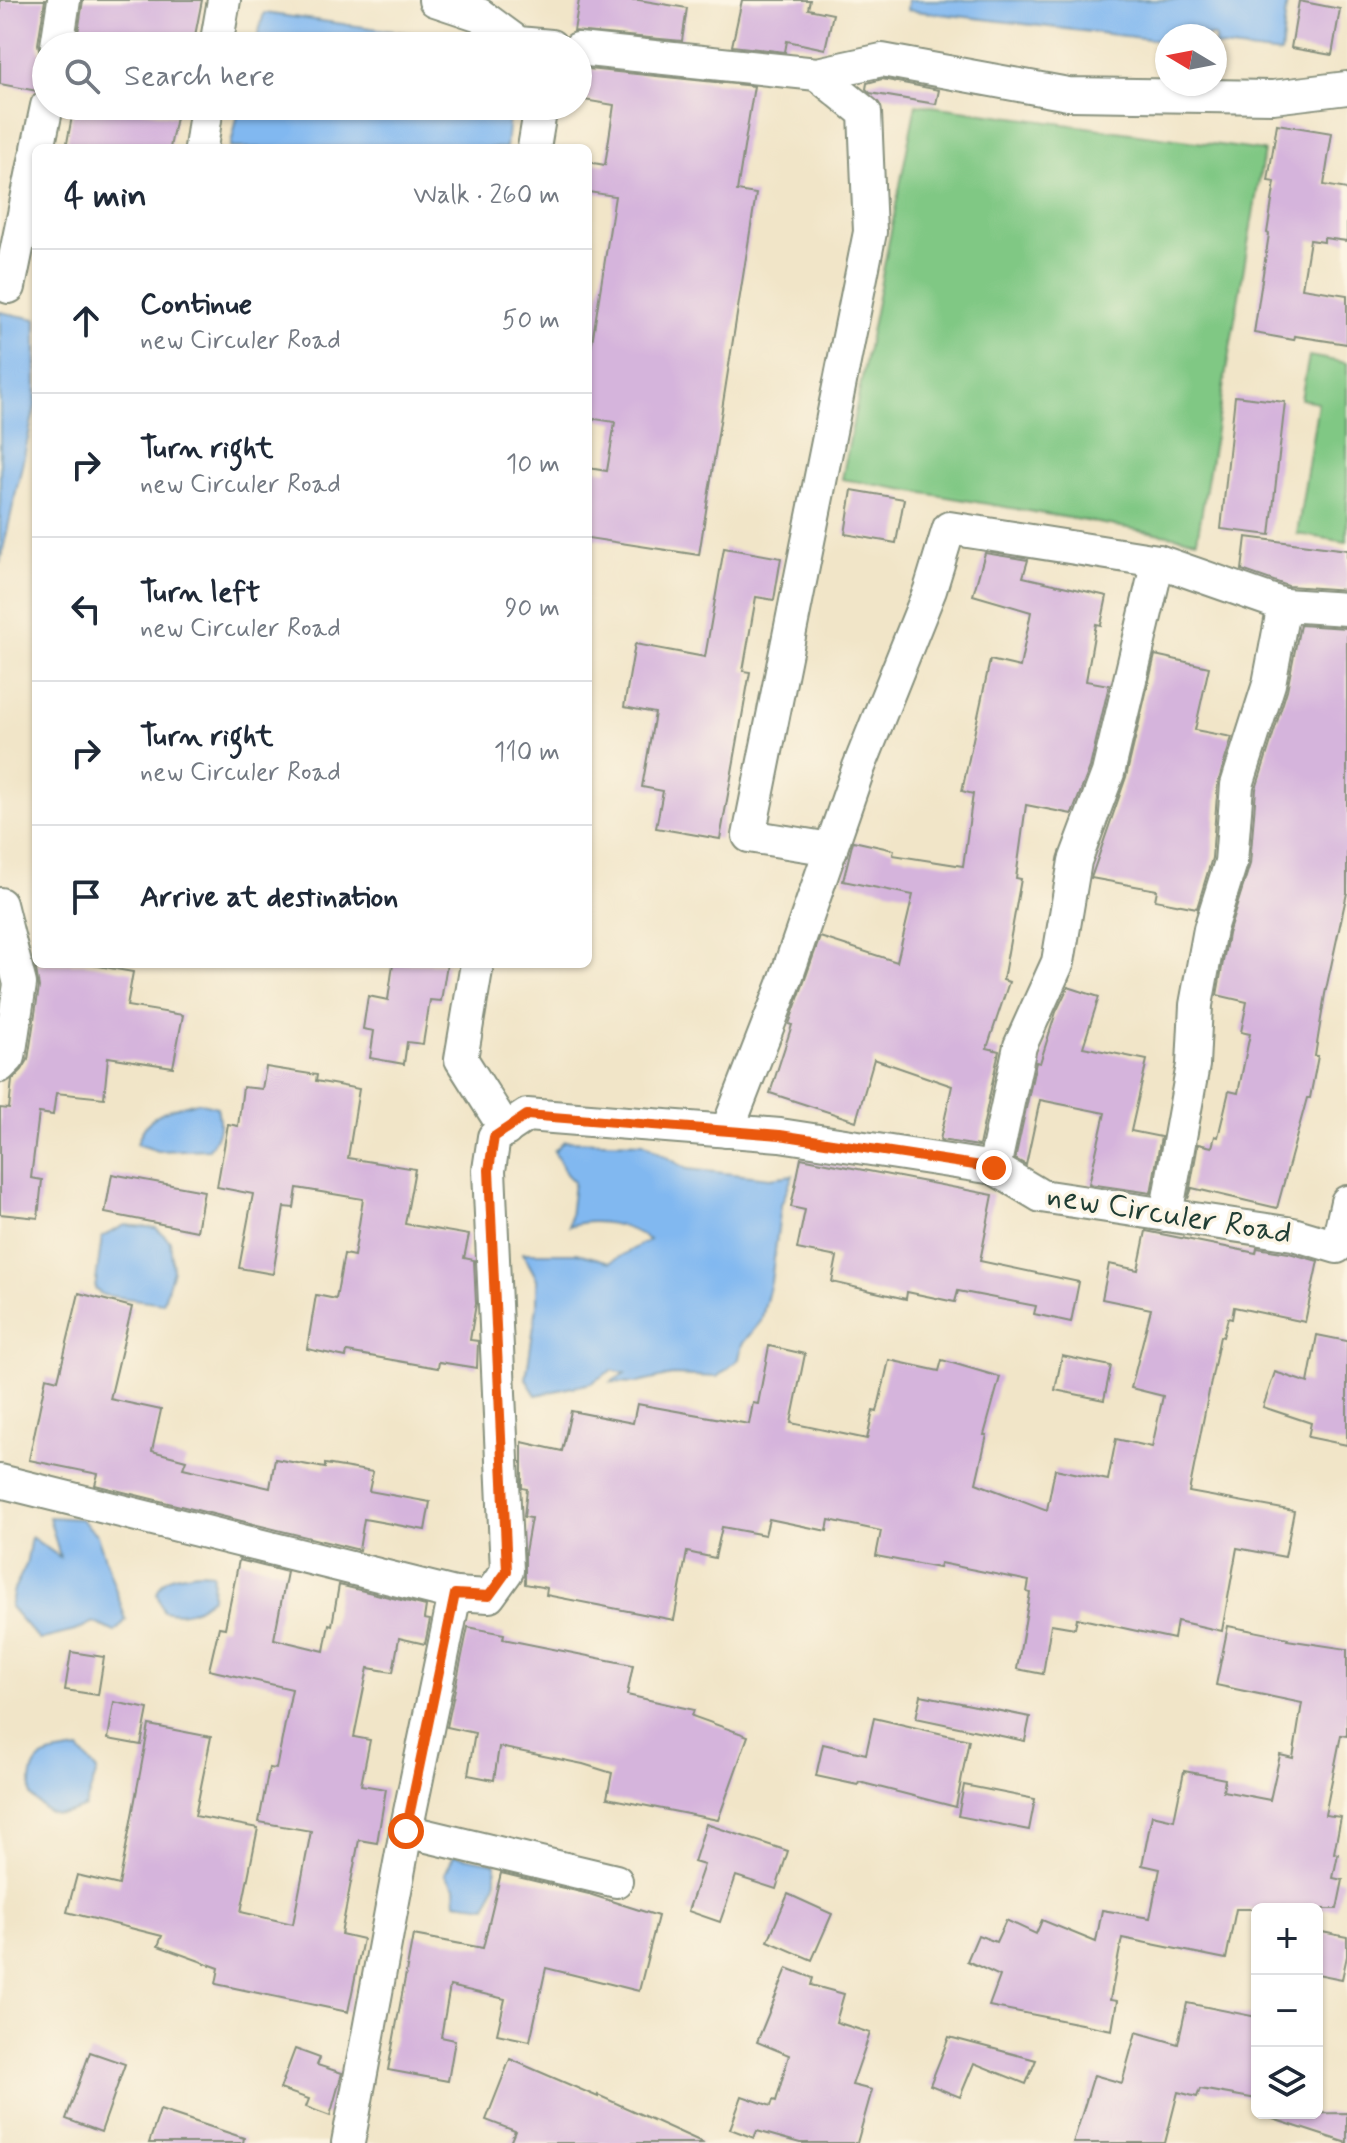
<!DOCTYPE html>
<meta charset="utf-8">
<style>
:root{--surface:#fff;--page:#f2f2f3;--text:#1f2937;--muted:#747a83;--line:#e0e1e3}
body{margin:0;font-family:Mynerve,sans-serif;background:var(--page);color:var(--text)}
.controls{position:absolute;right:24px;bottom:24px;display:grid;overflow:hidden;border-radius:12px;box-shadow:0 2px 6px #0004}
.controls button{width:72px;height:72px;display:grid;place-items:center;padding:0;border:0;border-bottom:2px solid var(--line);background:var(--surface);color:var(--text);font:40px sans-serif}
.compass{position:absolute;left:1155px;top:24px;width:72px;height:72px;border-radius:50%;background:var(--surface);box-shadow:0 2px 6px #0004;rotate:280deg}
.stop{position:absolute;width:24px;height:24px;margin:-18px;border:6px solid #ea580c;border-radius:50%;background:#fff}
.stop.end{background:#ea580c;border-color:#fff;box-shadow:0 2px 8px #0008}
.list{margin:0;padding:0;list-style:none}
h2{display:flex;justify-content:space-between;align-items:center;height:104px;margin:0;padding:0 32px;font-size:34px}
h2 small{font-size:26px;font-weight:400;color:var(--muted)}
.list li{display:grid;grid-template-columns:52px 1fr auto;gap:24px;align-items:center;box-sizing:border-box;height:144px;padding:0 32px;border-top:2px solid var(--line)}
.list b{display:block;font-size:30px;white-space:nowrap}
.list p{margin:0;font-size:26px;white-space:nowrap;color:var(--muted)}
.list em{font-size:26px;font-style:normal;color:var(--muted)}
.icon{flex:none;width:44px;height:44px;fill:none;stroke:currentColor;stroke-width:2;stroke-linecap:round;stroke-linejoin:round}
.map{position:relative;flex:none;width:1347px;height:2143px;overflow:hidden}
.search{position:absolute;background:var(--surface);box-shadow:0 2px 6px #0004;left:32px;top:32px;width:560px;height:88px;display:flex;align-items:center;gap:20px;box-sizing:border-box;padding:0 28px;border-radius:44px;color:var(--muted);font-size:30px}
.panel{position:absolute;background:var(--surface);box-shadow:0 2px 6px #0004;left:32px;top:144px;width:560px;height:824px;border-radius:12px}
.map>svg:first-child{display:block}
.green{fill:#80c884;stroke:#50825c;stroke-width:2}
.water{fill:#81b8f0;stroke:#507a92;stroke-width:2}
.building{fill:#d5b4dc}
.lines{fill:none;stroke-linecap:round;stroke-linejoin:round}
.minor-casing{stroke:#88917e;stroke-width:36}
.minor{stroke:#fff;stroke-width:32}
.route{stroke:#ea580c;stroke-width:10}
.labels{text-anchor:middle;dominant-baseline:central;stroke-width:7;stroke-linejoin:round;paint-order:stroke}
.street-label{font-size:32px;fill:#1f3d34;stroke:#fcf5e5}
</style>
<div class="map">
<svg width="1347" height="2143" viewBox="0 0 1347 2143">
<rect width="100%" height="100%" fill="#fcf5e5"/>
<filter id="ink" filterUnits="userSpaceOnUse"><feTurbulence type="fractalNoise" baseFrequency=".0125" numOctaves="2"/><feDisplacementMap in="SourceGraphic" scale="16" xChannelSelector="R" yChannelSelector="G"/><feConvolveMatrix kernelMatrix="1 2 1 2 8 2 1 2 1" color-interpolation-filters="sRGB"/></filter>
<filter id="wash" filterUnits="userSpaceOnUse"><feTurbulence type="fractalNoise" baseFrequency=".006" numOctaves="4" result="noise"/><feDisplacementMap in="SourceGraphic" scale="32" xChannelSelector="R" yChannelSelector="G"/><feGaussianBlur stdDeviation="1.8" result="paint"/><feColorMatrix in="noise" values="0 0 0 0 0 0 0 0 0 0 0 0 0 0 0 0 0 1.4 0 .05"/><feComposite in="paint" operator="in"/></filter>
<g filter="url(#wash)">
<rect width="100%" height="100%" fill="#f1e5c8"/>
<g class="green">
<polygon points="916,104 1264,151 1197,540 842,479"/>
<polygon points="1309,356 1347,363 1347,542 1297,534 1318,402 1301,399"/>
</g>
<g class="water">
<polygon points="908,0 1287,0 1281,54 1215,46 1215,36 1167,36 1167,41 907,10"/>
<polygon points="264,13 479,43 482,46 255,46"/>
<polygon points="240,106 510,106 506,148 230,148"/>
<polygon points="0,312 36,319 36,403 0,563"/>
<path d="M198,1102L217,1107C221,1125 220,1134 209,1149L158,1151L137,1144C147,1111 169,1109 198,1102Z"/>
<path d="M564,1141L643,1143L687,1169L770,1178L793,1175L781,1205L771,1282L761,1321L742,1344L739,1359L717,1377L672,1375L638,1383L611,1382L625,1373L612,1370L591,1383L536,1395L526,1379L537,1305V1279L523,1253H577L610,1262L649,1240C627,1224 595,1217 569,1226L574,1182L566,1174L554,1151Z"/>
<polygon points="125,1225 156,1228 170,1241 173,1270 163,1303 103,1295 95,1289 102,1237"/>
<polygon points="49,1517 81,1519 97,1535 126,1620 115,1632 93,1622 75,1631 39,1640 10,1607 14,1589 26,1565 31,1537 60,1557"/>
<path d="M199,1572L213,1573L212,1597C196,1611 184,1616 163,1611L157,1594C163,1573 180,1575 199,1572Z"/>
<path d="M79,1750L97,1771L85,1807C57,1818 52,1818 31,1796C29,1755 42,1755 79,1750Z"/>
<polygon points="454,1855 496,1863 496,1882 487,1906 456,1902 455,1887 445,1874"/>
</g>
<g id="blocks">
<g class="building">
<polygon points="0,0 45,0 38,44 40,54 46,61 44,88 37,91 0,84"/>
<polygon points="83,0 202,0 193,46 76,46"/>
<polygon points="579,0 639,0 687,8 682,41 574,31"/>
<polygon points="742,0 810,0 808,9 833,14 825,49 787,41 785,52 732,46"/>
<polygon points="1299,1 1340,9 1332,55 1291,48"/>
<polygon points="578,68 754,86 737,191 756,194 699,555 588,538 588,468 607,471 615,422 588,418 588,348 591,349 615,196 588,192 588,162 605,165 614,105 578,99"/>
<polygon points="882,79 939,90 936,104 870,93 866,89 867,83"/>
<polygon points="74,106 138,106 137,110 176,117 170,148 66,148"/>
<polygon points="1277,124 1332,133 1324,185 1347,189 1347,241 1324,238 1324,242 1310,240 1302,288 1347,295 1347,344 1295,336 1294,340 1254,333 1269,234 1267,233 1275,182 1268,181"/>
<polygon points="1235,396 1285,402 1270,535 1221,529"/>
<polygon points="852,490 904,499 896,543 845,534"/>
<polygon points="1246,537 1347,550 1347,590 1288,586 1242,570"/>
<polygon points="724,548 781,558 774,600 756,597 743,671 750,672 720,839 656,828 663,791 642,787 655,713 624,707 635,644 705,657"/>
<polygon points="985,553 1028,560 1023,577 1107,596 1101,625 1096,624 1086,681 1109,685 1090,767 1072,814 1026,805 1016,878 1021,879 1003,980 1009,982 987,1048 999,1051 979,1146 940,1140 952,1086 874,1059 856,1121 770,1093 792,1025 789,1024 820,937 897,962 913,895 843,881 853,841 894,850 893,855 963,866 973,794 962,791 990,660 1020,667 1031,612 973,595"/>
<polygon points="1300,625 1347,628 1347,893 1325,994 1315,1056 1318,1056 1310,1098 1307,1098 1277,1208 1192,1188 1188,1199 1198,1144 1212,1147 1215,1136 1218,1137 1229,1091 1238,1093 1250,1034 1241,1032 1247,1002 1217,995 1228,934 1250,864 1256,789 1287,690"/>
<polygon points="1155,655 1209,667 1195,730 1232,737 1218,783 1212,858 1197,908 1155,900 1157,890 1091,878 1126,777"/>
<polygon points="35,964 87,964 133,972 127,1006 183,1015 173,1067 108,1057 104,1098 56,1093 53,1115 39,1113 31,1178 42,1180 38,1218 0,1214 0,1108 9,1109 12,1080 22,1070 28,1060 39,987"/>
<polygon points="393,964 447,964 441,1001 430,1000 423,1044 407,1042 404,1064 370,1058 374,1031 363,1029 368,996 388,1000"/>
<polygon points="1068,987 1099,997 1083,1047 1147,1060 1131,1131 1161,1137 1151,1193 1089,1184 1105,1113 1040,1100 1026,1165 1015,1159 1036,1062 1040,1063 1056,1012"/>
<polygon points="266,1067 317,1075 316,1081 359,1089 348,1158 415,1169 405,1224 469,1235 464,1258 474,1260 476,1304 470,1340 478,1341 477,1368 439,1362 438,1368 347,1352 346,1357 307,1349 316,1295 336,1299 344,1254 354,1256 363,1199 297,1188 294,1208 284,1207 273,1274 239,1268 253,1194 217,1187 228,1124 238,1126 243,1087 262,1089"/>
<polygon points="801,1158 993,1195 980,1261 1079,1282 1071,1322 1034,1314 1036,1306 958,1291 955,1302 907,1292 906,1299 832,1282 837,1257 797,1249 805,1210 791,1207"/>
<polygon points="112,1174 204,1191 197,1231 105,1213"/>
<polygon points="1146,1231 1256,1253 1257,1248 1289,1253 1318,1261 1305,1322 1234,1307 1232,1319 1228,1318 1223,1337 1220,1336 1189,1492 1294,1511 1285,1557 1237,1548 1222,1631 1177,1621 1174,1639 1077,1618 1075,1628 1051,1624 1043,1674 1017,1669 1030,1593 1027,1592 1029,1581 940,1563 939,1568 876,1556 881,1531 829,1520 827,1531 769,1519 765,1535 722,1527 715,1558 687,1552 674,1620 546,1595 547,1588 525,1584 525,1552 531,1518 524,1517 527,1489 522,1488 522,1442 562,1451 571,1411 633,1423 637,1404 749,1424 753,1403 758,1404 769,1346 805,1354 791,1423 867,1439 873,1411 877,1412 889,1360 939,1371 942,1360 1000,1377 984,1435 987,1435 976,1483 1047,1510 1055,1469 1108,1480 1116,1439 1152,1447 1163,1396 1131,1388 1151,1309 1102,1299 1109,1264 1138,1270"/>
<polygon points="79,1293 132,1307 110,1399 161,1410 152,1451 186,1460 183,1468 270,1488 275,1459 325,1468 325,1464 373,1472 369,1491 430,1502 425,1530 364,1519 359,1550 95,1485 98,1474 29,1460 46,1377 58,1380"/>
<polygon points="1317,1335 1347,1341 1347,1445 1308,1437 1311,1423 1263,1407 1275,1372 1308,1383"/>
<polygon points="1062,1356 1111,1366 1104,1400 1055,1390"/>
<polygon points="239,1560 287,1572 274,1639 324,1651 329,1624 332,1625 339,1585 426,1606 424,1619 430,1620 425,1644 399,1638 393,1672 368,1668 354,1737 370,1740 361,1785 386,1789 377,1843 359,1840 341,1934 363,1939 348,2012 216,1984 219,1968 158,1946 162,1936 67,1912 77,1875 119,1885 149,1725 211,1737 195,1816 258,1828 241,1912 293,1924 311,1831 259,1822 269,1768 276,1769 292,1689 209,1670 219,1627 225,1628"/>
<polygon points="1228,1626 1288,1638 1287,1640 1347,1649 1347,1736 1341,1735 1325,1815 1341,1817 1334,1853 1338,1854 1333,1878 1343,1880 1337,1909 1236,1909 1226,1959 1122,1938 1110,2000 1117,2001 1112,2030 989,2006 1000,1976 967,1961 978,1935 996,1942 1006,1920 1036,1934 1042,1920 1096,1942 1102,1910 1150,1918 1160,1869 1142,1865 1152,1815 1174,1820 1184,1771 1225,1779 1223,1791 1270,1800 1280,1755 1293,1758 1302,1703 1216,1685"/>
<polygon points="468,1627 504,1634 503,1639 633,1665 627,1695 694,1710 692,1716 748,1736 718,1820 607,1798 612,1773 583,1764 499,1747 494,1780 468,1775 475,1733 447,1727"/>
<polygon points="71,1652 104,1657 98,1695 65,1690"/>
<polygon points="921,1695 1030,1717 1025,1741 916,1718"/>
<polygon points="114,1702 148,1709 141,1745 108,1739"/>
<polygon points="874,1718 969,1740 956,1807 859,1782 858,1785 816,1776 823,1744 866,1754"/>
<polygon points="964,1785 1035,1799 1029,1830 958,1816"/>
<polygon points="706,1824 788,1851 776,1889 736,1876 720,1922 688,1911 704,1865 694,1862"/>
<polygon points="501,1873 589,1894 658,1916 639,1991 546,1968 530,2041 497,2034 505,1999 450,1986 441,2037 455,2040 448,2081 388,2070 413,1935 483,1948"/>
<polygon points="788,1894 832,1914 812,1960 768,1941"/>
<polygon points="1317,1931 1347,1937 1347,1956 1342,1979 1317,1974"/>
<polygon points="787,1968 813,1978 811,1985 844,1994 836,2022 870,2033 852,2085 872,2090 857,2143 800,2143 757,2131 754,2138 730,2129 742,2096 771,2106 773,2100 776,2101 789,2055 757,2042"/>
<polygon points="1187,2003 1257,2017 1257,2099 1200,2089 1197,2097 1178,2092 1165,2143 1073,2143 1094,2075 1122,2083 1136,2032 1178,2044"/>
<polygon points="949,2037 1036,2060 1026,2084 974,2063 960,2097 930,2085"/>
<polygon points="295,2049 320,2058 317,2065 342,2073 330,2116 306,2107 309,2099 280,2089"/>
<polygon points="90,2052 125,2064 101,2132 66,2119"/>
<polygon points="510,2059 598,2097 598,2095 704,2143 510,2143 515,2131 486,2120"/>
<polygon points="160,2110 244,2138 243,2143 149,2143"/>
<polygon points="1347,2113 1347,2143 1270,2118 1271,2114"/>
</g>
</g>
</g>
<g filter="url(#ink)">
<use href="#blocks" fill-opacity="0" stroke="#88917e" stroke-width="2"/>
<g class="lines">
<defs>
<g id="minor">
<polyline points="435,0 480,15 518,43 551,46"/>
<polyline points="57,46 64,0"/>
<polyline points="216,46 224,0"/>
<polyline points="578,49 817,74 882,60 1068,94 1273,97 1347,88"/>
<polyline points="817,74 865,113 870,232 749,836 831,849"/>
<polyline points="38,148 47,106"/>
<polyline points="201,148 207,106"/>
<polyline points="534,148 541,106"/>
<polyline points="9,287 36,156"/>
<polyline points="0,904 20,984 9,1057 0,1066"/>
<polyline points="477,964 461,1059 506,1130"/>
<polyline points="727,1131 784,984 859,767 930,590 949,528 1158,561 1284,605"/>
<polyline points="994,1168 1020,1046 1058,962 1075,861 1108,773 1158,561"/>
<polyline points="1166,1215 1193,1065 1196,1005 1210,929 1231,862 1237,785 1269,684 1284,605 1347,609"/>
<polyline points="0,1481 455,1594"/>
<polyline points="406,1831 616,1881"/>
<polyline points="348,2143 406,1831 455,1594 489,1596 507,1571 489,1170 494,1137 527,1115 780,1135 994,1168 1041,1196 1293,1234 1337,1247 1347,1202"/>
</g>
</defs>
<use href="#minor" class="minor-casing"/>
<use href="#minor" class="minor"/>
</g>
</g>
<g class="lines" filter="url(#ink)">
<polyline class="route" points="406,1831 455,1594 489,1596 507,1571 489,1170 494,1137 527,1115 780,1135 994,1168"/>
</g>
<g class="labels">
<g class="street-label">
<text transform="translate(1169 1215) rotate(9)">new Circuler Road</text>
</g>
</g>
</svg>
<div class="controls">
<button>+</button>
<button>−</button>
<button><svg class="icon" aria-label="layers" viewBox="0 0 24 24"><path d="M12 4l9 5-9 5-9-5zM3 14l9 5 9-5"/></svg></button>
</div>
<svg class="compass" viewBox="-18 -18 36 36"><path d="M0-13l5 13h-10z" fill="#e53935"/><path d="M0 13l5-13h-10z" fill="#747a83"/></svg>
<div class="stop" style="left:406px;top:1831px"></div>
<div class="stop end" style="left:994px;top:1168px"></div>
<div class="search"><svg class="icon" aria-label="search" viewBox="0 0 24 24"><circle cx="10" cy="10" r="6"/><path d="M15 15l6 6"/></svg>Search here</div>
<section class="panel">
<h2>4 min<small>Walk · 260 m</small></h2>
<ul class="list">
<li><svg class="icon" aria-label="ahead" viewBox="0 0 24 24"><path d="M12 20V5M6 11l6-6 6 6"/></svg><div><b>Continue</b><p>new Circuler Road</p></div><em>50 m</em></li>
<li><svg class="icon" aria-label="right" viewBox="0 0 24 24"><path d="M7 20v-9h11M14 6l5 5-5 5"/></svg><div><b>Turn right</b><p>new Circuler Road</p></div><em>10 m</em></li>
<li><svg class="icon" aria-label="left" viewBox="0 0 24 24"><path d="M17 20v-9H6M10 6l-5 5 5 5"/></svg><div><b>Turn left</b><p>new Circuler Road</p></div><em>90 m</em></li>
<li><svg class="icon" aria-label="right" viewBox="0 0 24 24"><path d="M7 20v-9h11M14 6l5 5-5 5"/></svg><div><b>Turn right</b><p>new Circuler Road</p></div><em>110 m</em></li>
<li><svg class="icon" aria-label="arrive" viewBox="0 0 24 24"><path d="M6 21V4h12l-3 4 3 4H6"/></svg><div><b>Arrive at destination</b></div></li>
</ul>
</section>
</div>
